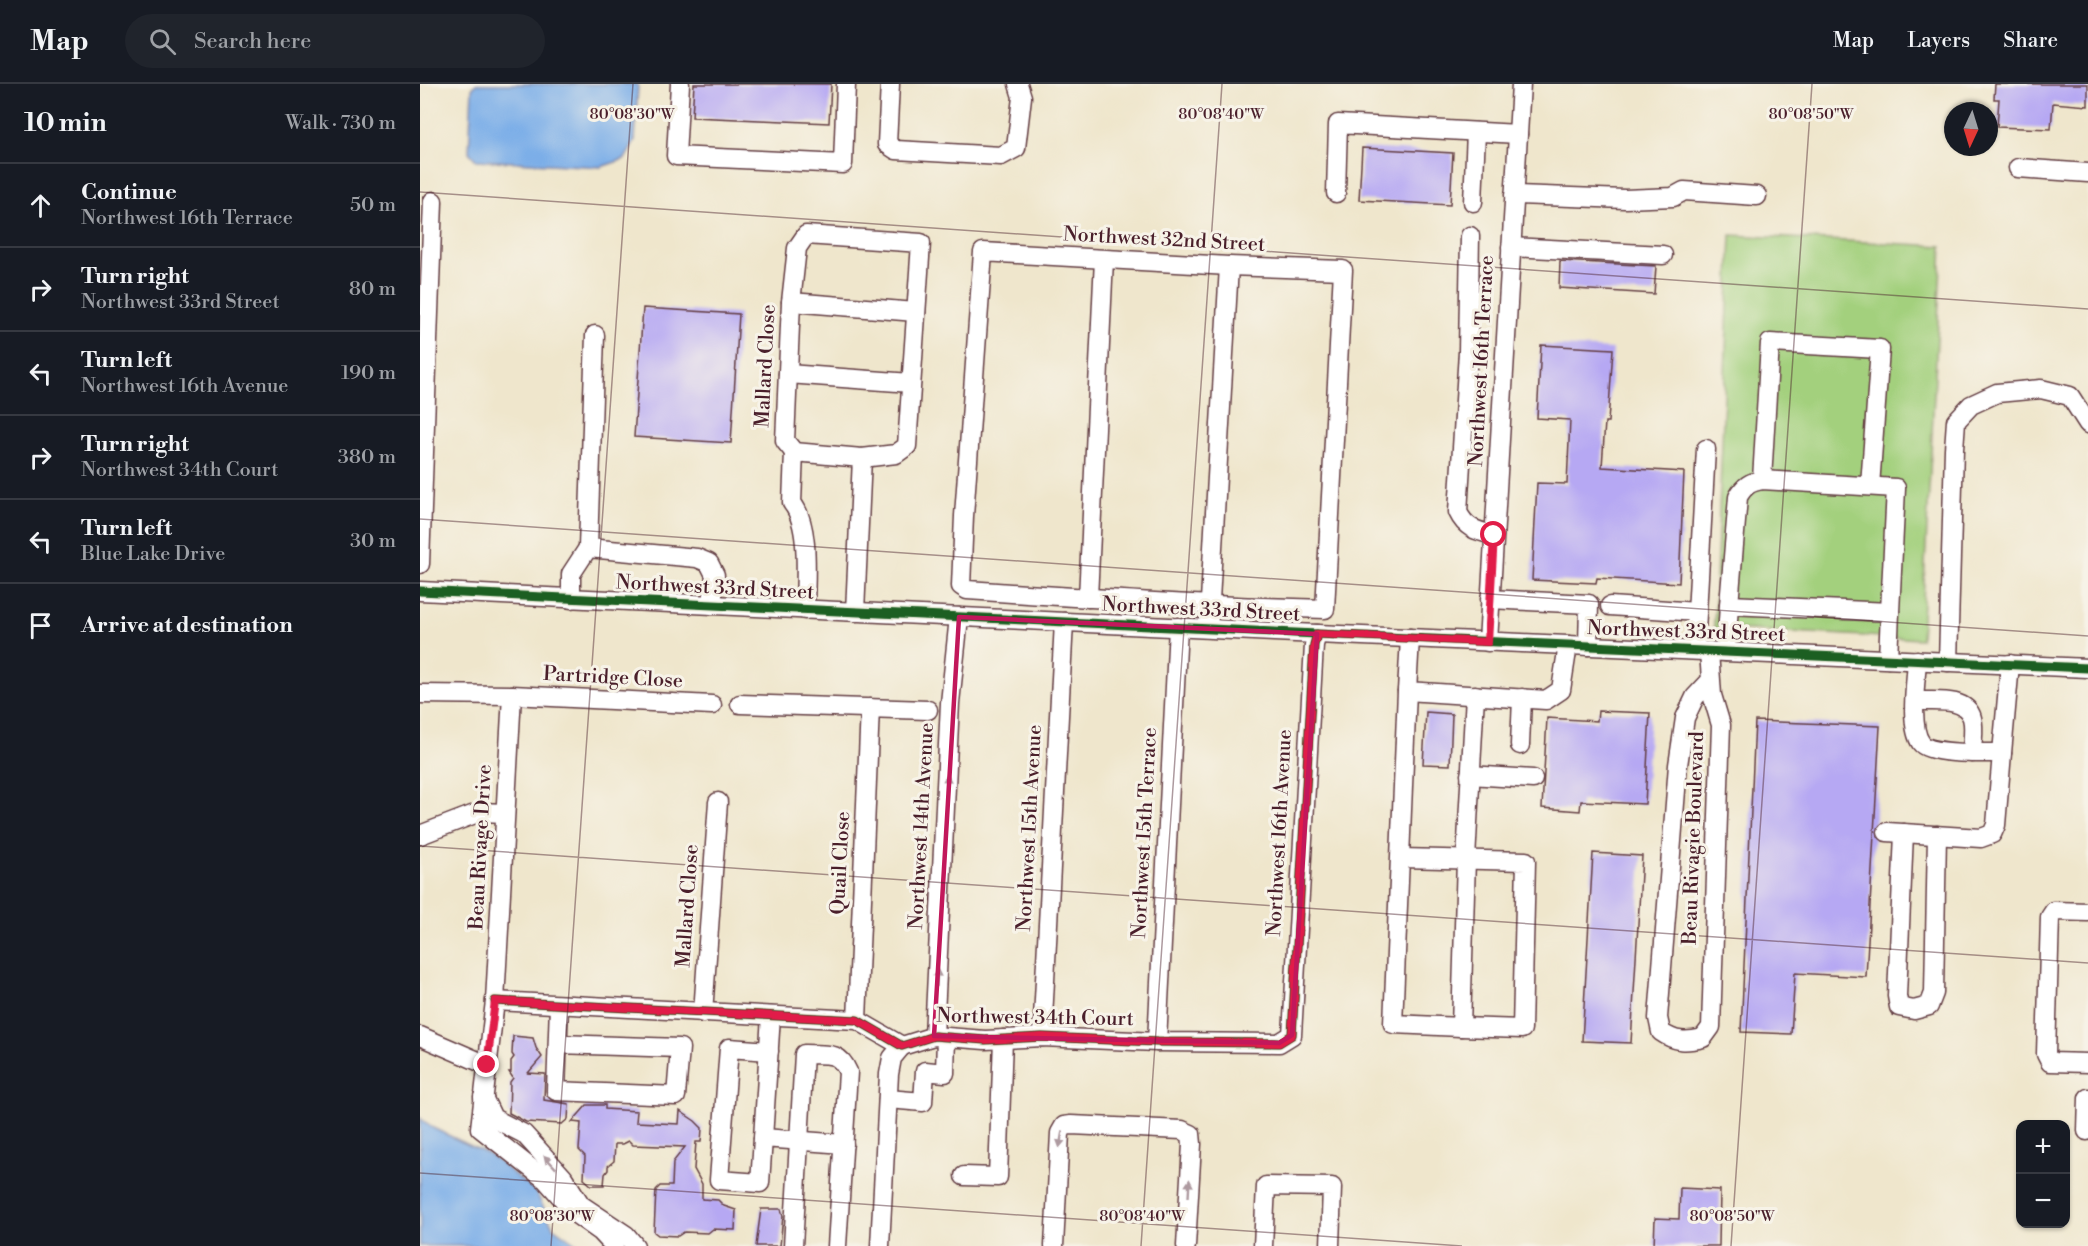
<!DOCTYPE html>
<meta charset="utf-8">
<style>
:root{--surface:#171b24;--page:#20242c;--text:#f1f3f6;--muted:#9ea1a6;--line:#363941}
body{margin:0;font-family:"Libre Bodoni",serif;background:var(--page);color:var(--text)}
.controls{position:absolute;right:18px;bottom:18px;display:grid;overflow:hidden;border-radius:12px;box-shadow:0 2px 4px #0004}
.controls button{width:54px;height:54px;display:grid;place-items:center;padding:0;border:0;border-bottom:2px solid var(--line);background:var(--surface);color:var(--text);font:30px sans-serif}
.compass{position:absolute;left:1524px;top:18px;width:54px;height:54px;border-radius:50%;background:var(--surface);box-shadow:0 2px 4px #0004;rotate:184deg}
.stop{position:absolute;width:18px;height:18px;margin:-14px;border:4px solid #e11d48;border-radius:50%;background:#fff}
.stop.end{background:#e11d48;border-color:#fff;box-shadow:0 2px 6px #0008}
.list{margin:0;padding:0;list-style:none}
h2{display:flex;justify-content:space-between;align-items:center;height:78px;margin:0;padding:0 24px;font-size:26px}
h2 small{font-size:20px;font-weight:400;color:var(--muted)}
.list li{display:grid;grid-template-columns:39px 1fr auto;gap:18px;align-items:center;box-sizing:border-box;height:84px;padding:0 24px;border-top:2px solid var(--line)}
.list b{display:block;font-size:22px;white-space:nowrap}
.list p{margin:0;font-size:20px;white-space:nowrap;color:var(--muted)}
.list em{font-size:20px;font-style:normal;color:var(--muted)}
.icon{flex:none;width:33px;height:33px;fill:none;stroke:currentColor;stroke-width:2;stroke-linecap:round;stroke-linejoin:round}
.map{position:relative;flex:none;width:1668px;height:1162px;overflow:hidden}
header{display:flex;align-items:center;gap:36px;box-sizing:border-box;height:84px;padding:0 30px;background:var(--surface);border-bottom:2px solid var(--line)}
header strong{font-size:28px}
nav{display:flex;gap:33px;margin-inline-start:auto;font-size:21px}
.search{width:420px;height:54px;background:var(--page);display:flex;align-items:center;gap:15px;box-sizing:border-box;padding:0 21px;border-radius:33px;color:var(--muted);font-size:22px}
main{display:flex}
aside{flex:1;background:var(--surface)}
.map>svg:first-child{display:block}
.green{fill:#a3d07d;stroke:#767854;stroke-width:1.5}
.water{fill:#7caee8;stroke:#63668a;stroke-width:1.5}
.building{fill:#b6a8f3}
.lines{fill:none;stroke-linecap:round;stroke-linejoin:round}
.minor-casing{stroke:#633d43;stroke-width:21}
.minor{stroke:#fff;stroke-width:18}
.cycleway-casing{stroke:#f7f3e8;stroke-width:13}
.cycleway{stroke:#1b5e20;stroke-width:9}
.oneway{fill:#ae9aa0}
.route{stroke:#e11d48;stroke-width:8}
.marked{fill:none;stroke:#c2185b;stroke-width:4.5;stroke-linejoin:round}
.ticks{fill:none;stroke:#4a1f2b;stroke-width:1.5;stroke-opacity:0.45}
.labels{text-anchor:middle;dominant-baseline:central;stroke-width:6;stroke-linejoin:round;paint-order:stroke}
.street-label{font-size:20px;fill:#4a1f2b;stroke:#f7f3e8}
.ticks-label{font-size:15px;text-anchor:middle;fill:#4a1f2b;stroke:#f7f3e8;stroke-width:6;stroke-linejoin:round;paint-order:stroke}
</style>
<header>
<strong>Map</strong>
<div class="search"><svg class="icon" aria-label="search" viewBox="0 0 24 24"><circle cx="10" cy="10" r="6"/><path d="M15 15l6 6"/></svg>Search here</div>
<nav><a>Map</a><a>Layers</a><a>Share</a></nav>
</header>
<main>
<aside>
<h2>10 min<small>Walk · 730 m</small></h2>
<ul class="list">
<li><svg class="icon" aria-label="ahead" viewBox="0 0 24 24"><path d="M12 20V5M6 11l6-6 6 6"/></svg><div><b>Continue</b><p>Northwest 16th Terrace</p></div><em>50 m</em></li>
<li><svg class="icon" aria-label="right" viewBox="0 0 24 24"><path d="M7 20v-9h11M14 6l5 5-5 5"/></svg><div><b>Turn right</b><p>Northwest 33rd Street</p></div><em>80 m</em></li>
<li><svg class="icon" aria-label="left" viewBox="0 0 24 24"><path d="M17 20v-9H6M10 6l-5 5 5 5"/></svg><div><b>Turn left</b><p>Northwest 16th Avenue</p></div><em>190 m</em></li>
<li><svg class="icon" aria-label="right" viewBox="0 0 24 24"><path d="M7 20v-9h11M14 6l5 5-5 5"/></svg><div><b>Turn right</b><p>Northwest 34th Court</p></div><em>380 m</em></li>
<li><svg class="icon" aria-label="left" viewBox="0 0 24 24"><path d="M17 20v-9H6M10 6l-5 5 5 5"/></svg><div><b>Turn left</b><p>Blue Lake Drive</p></div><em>30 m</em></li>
<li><svg class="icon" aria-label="arrive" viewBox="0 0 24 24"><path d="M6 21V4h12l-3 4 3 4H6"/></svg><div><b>Arrive at destination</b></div></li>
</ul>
</aside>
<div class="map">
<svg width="1668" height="1162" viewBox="0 0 1668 1162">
<rect width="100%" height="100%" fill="#f7f3e8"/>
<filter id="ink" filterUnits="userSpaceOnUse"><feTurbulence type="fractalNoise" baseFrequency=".0167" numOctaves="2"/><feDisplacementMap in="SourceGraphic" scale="12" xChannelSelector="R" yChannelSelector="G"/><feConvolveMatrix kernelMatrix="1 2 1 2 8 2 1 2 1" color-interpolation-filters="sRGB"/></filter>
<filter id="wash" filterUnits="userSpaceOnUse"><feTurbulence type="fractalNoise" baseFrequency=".008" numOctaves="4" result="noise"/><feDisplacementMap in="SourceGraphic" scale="24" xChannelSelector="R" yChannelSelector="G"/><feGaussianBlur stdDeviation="1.35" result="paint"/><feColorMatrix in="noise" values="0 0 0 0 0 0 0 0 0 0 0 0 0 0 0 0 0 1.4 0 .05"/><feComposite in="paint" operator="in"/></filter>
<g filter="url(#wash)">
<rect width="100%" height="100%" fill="#efe6cc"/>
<polygon class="green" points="1311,151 1522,162 1501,555 1294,544"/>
<g class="water">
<polygon points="56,0 218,0 215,57 205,75 181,83 56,76 49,68 52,5"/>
<polygon points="0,1034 13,1044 70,1071 116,1108 133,1143 160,1162 0,1162"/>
</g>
<g id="blocks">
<g class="building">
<polygon points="274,0 411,0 409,39 272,33"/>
<polygon points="1575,0 1668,0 1668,22 1633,19 1631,45 1577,43 1579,15 1574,15"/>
<polygon points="942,64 1033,69 1030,121 939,116"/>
<polygon points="1140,177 1236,182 1234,210 1139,204"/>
<polygon points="223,224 319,230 311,359 214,353"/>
<polygon points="1121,261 1193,265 1188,338 1185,338 1182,383 1264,388 1259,499 1177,494 1176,499 1112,496 1117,399 1147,400 1150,336 1117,334"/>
<polygon points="1178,627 1230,629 1225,720 1161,717 1160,727 1122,724 1127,634 1177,637"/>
<polygon points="1006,628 1032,630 1030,681 1003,680"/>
<polygon points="1335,637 1460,642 1446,893 1375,889 1371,950 1321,948"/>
<polygon points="1173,769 1222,772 1211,959 1162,957"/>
<polygon points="93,952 113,954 116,964 122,973 108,989 125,990 124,1016 149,1020 148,1035 142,1040 106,1038 89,1029 90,998 93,994 89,988 91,988 91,977 94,973 92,970"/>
<polygon points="167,1021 185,1021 185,1025 217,1027 216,1038 259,1040 260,1027 275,1037 282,1044 281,1058 276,1058 274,1085 282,1100 282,1115 298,1116 304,1122 316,1126 315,1146 293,1145 288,1149 264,1148 258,1152 238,1151 234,1148 236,1106 240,1102 252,1102 253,1078 265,1063 213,1061 209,1057 203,1060 195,1060 194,1077 188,1082 188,1086 185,1090 184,1101 171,1101 164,1095 165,1072 159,1066 161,1039 152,1038"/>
<polygon points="1260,1104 1300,1106 1299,1162 1234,1162 1235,1134 1259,1135"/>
<polygon points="341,1125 361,1125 363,1132 360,1162 336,1162"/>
</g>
</g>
</g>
<g filter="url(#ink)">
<use href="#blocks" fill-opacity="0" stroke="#633d43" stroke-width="1.5"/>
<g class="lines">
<defs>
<g id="minor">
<polyline points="260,0 256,72 423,80 426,0"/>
<polyline points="470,0 467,60 476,66 581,72 596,64 602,13 598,0"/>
<polyline points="1598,84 1668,89"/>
<polyline points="916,109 918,40 1098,50"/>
<polyline points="1094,111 1205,115 1253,113 1264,107 1337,112"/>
<polyline points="1053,118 1056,48"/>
<polygon points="386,151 501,159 487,362 476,370 442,374 374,368 365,357 371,218 377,164"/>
<path d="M1050,152L1048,268L1038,428C1046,445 1057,447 1074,451"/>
<polyline points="1091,163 1243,171"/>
<path d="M563,168L809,182L923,186L905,525C785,522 666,514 547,506L541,502L544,432Z"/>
<polyline points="371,218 496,228"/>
<polyline points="368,290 491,299"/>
<path d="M374,368L372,419C391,442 385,497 385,526"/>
<polyline points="1342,396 1350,259 1460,265 1450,402"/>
<polyline points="168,464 175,251"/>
<polyline points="0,480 13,117"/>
<polyline points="0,507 897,550 1668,584"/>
<polyline points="668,514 684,175"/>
<polyline points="151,515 151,490 168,464 277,474 289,479 295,491 292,521"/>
<polyline points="1070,515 1169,520 1168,562"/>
<path d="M1309,521L1318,413C1324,402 1330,398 1342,396L1476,404L1470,528"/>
<polyline points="1190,522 1277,528"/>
<polyline points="435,528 442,374"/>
<polyline points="789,534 809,182"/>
<polyline points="990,554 987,607 1126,616 1141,606 1148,561"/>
<polyline points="1068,558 1101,0"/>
<polyline points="1275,566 1286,365"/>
<path d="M1289,567L1292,611L1301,641L1291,943L1283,954C1266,958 1255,958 1241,948L1238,934L1258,681L1265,634L1275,613L1291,596"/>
<polyline points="1306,568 1309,521 1470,528 1468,575"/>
<path d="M1497,576C1496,596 1489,643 1501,659C1509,671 1567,669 1582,669L1590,580"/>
<polyline points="1528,578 1534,365 1536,337 1551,321 1577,309 1621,305 1650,312 1668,340"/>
<polyline points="987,607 973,940 1041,943 1046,775 1055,611"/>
<polyline points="0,610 92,611 292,621"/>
<polyline points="92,611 75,917 60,1044 126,1096 157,1131 181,1148 194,1162"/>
<path d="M1495,617C1513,618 1546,612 1552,634C1555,644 1552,658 1552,669"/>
<polyline points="320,620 508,626"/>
<polyline points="1100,661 1102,614"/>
<polyline points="1050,691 1113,695"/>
<polyline points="1467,748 1561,754 1572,750 1576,741 1582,669"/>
<polyline points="1484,749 1477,912 1479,923 1494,926 1509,922 1514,909 1517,751"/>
<polyline points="0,751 60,728 85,729"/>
<polyline points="981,774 1106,777 1102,945 1041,943"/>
<polyline points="1668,828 1634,827 1630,833 1626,970 1630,978 1668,979"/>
<polyline points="75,917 437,936 482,962 514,952 565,956 622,953 737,958 859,959 872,951 894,561 897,550"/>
<polyline points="283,929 298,718"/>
<polyline points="437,936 450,624"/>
<polyline points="0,952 67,981"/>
<polyline points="514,952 530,619 539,533"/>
<polyline points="622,953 644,538"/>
<polyline points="737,958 758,543"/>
<polyline points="138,960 260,964 256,1012 136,1007 139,921"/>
<polyline points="349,967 309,964 299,1096 340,1099 343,1054 424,1060"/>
<polyline points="63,1013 73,1034 104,1050 143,1093 161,1121 206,1151 215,1162"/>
<polyline points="468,1015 503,1018 505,987 525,989 526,953"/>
<polyline points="1667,1047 1668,1014"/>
<polyline points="343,1054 351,932"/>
<polyline points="544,1092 578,1093 583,955"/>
<path d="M373,1162L384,970C406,971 419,966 428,988L417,1162"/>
<polyline points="460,1162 469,990 472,974 482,962"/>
<polyline points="634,1162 640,1049 644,1042 651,1041 762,1046 771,1050 772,1060 766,1162"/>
<polyline points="843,1162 846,1102 912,1103 910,1162"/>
</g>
</defs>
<use href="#minor" class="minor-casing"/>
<use href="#minor" class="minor"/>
<defs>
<g id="cycleway">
<polyline points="0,507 897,550 1668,584"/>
<polyline points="75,917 437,936 482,962 514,952 565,956 622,953 737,958 859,959 872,951 894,561 897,550"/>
</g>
</defs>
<use href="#cycleway" class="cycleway-casing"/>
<use href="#cycleway" class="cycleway"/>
</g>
<defs><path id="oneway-solid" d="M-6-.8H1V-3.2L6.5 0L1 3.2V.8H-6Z" transform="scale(1.5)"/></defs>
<g class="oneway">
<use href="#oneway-solid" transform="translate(527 699) rotate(-87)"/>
<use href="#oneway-solid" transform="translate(517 894) rotate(-87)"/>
<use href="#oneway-solid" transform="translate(641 1055) rotate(100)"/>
<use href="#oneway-solid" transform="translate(130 1078) rotate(-133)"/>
<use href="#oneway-solid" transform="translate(769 1104) rotate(-87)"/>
</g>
</g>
<g class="lines" filter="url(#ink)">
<polyline class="route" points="67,981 75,917 437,936 482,962 514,952 565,956 622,953 737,958 859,959 872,951 894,561 897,550 1068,558 1074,451"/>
</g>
<path class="marked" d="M539,533L897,550L872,951L859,959L514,952Z"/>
<path class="ticks" d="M0,108L1668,225M0,435L1668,552M0,762L1668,879M0,1089L1042,1162M131,1162L213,0M721,1162L802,0M1311,1162L1392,0"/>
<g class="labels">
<g class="street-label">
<text transform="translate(744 156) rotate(3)">Northwest 32nd Street</text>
<text transform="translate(1062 277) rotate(-87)">Northwest 16th Terrace</text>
<text transform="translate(346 282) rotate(-87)">Mallard Close</text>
<text transform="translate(295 504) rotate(3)">Northwest 33rd Street</text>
<text transform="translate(781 526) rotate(3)">Northwest 33rd Street</text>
<text transform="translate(1266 548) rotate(2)">Northwest 33rd Street</text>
<text transform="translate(193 594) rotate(3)">Partridge Close</text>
<text transform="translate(502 742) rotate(-87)">Northwest 14th Avenue</text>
<text transform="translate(610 744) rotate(-87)">Northwest 15th Avenue</text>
<text transform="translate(725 749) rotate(-87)">Northwest 15th Terrace</text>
<text transform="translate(860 749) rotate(-87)">Northwest 16th Avenue</text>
<text transform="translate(1274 754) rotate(-88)">Beau Rivagie Boulevard</text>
<text transform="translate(61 763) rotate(-87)">Beau Rivage Drive</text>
<text transform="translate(421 779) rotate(-87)">Quail Close</text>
<text transform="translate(268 822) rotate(-86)">Mallard Close</text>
<text transform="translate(615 934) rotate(1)">Northwest 34th Court</text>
</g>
</g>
<g class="ticks-label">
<text x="212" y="35">80°08'30"W</text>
<text x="801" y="35">80°08'40"W</text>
<text x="1391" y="35">80°08'50"W</text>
<text x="132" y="1137">80°08'30"W</text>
<text x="722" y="1137">80°08'40"W</text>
<text x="1312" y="1137">80°08'50"W</text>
</g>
</svg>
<div class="controls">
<button>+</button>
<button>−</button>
</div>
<svg class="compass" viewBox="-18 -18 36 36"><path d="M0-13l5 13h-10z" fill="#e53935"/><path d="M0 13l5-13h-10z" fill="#9ea1a6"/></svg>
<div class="stop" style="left:1074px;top:451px"></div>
<div class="stop end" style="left:67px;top:981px"></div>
</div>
</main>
